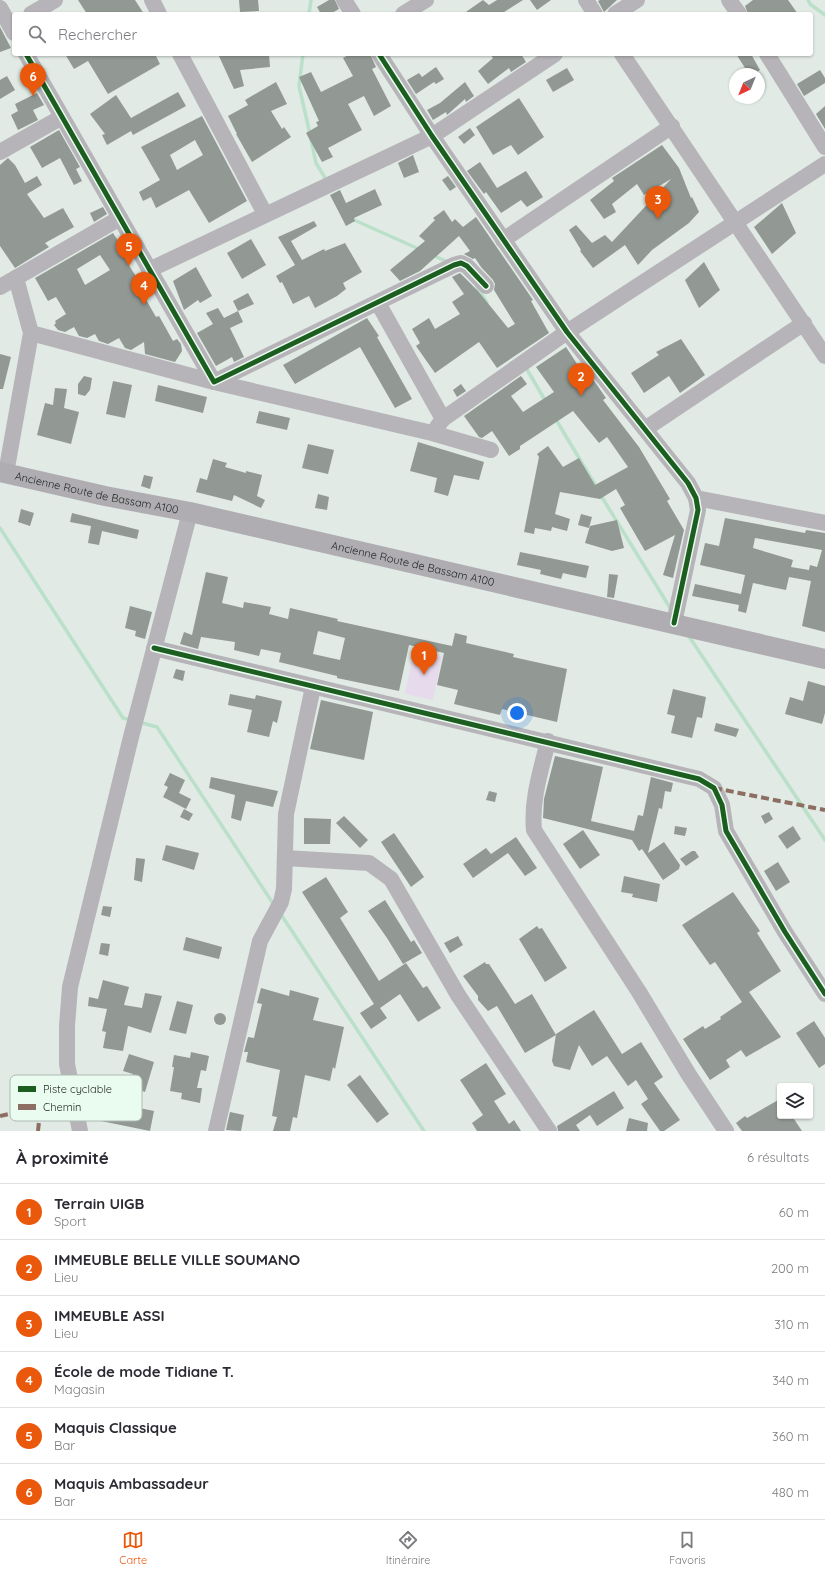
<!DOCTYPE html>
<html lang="fr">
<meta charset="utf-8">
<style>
:root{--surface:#fff;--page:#f7f7f7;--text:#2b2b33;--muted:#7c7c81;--line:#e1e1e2;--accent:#ea580c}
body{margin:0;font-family:Quicksand,sans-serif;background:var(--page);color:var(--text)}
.controls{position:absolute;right:12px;bottom:12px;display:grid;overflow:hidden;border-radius:4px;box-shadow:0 1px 3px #0004}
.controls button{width:36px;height:36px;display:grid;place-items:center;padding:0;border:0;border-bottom:1px solid var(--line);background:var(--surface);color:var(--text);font:20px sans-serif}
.compass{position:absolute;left:729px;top:68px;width:36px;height:36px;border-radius:50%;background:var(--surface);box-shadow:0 1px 3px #0004;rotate:223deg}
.you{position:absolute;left:517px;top:713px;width:14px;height:14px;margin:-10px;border:3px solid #fff;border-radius:50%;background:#1a73e8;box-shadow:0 0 0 6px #1a73e833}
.badge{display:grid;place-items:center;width:26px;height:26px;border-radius:50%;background:var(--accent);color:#fff;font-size:13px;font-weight:700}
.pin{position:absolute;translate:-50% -33px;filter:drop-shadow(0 1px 2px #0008)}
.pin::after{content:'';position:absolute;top:21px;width:14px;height:12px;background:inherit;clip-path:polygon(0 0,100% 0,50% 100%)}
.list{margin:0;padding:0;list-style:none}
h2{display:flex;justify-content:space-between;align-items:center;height:52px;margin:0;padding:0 16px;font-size:17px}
h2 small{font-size:13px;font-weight:400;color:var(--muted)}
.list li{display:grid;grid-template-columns:26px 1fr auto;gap:12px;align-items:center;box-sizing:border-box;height:56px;padding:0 16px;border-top:1px solid var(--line)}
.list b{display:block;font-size:15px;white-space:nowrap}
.list p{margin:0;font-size:13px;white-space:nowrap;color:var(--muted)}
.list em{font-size:13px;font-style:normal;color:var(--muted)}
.icon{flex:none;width:22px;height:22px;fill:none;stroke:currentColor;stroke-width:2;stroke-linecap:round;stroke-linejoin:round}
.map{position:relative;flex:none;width:825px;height:1131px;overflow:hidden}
.search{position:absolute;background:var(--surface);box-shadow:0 1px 3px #0004;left:12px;right:12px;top:12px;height:44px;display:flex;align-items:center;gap:10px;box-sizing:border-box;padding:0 14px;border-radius:4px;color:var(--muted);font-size:15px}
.sheet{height:388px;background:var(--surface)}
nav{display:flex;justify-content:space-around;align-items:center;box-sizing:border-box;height:56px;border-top:1px solid var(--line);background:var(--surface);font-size:11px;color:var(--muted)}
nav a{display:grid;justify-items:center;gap:2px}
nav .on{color:var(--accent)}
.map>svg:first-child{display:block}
.green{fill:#e8daed}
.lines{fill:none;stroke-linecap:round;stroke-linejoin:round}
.stream{stroke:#bae0c9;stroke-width:3.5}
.building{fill:#929994;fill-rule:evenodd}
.minor{stroke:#b6b4b8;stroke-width:16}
.major{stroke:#afadb1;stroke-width:20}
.quiet{stroke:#8d6e63;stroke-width:4;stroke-dasharray:8 4;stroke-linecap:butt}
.cycleway-casing{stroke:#eafbf0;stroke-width:8}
.cycleway{stroke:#1b5e20;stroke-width:5}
.labels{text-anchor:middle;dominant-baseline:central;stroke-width:4;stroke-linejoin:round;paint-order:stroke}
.street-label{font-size:11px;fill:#1f2521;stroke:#eafbf0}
.key{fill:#eafbf0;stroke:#adbbb2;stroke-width:1}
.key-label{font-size:11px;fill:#1f2521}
</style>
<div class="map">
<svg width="825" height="1131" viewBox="0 0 825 1131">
<rect width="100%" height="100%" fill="#e1eae4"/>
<polygon class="green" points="414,650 442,656 433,700 405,694"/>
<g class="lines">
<g class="stream">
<polyline points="808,0 810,4 825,15"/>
<polyline points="309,14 311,0"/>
<polyline points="303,54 299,86 310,134"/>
<polyline points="311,140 316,163 327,181"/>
<polyline points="352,219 421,250"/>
<polyline points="432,255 448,262"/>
<polyline points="477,287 487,303"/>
<polyline points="525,366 546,402"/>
<polyline points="555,418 597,488"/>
<polyline points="600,494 672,611"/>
<polyline points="0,528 123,718 131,720"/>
<polyline points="688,635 825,840"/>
<polyline points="139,722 157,727 274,905"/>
<polyline points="280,913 424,1131"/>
</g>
</g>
<g class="building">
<polygon points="78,0 135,0 144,14 87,14"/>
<polygon points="239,0 258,0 259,11 240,12"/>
<polygon points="329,0 335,0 339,9 330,14 321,14 317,7"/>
<polygon points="483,0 489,5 497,0 523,0 501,14 463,14"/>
<polygon points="530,0 551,0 537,10"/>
<polygon points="600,0 617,0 604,12 598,1"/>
<polygon points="753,0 788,0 798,14 748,14 745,6"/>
<polygon points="0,27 11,48 0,52"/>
<polygon points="65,54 155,54 160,64 108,94 88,61 74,69"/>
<polygon points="218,54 269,54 270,67 240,70 244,86 234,89"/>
<polygon points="350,54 370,54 376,67 372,69 391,106 374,116 364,96 348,104 362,130 328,148 333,157 322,162 306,133 318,126 316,122 319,121 299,77 311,72 321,92 353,76 343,58"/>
<polygon points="490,54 521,54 526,62 511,72 509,68 488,84 478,71 493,58"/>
<polygon points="736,54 751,54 760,70 754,74 749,74"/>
<polygon points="436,67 444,79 436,84 434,82 416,94 407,80 419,73 422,77"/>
<polygon points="567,68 574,80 553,92 546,80"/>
<polygon points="820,70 825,78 825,83 804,96 797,84"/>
<polygon points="7,76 15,90 0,99 0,80"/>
<polygon points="276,82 287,104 271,111 282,129 284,127 291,137 252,162 236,134 237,134 228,116 248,105 245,100"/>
<polygon points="465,82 474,96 466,102 465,99 447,115 446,112 433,120 427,110 440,103"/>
<polygon points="178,92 186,106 133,135 131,131 107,145 102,135 105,134 90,114 116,95 131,118"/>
<polygon points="37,93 44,105 33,110 38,120 18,130 11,115 18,111 15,104"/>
<polygon points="519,98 544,137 518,155 511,145 493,155 476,127"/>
<polygon points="825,106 825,129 816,114"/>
<path d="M202,116L247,201L209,223L189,190L156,208L151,197L143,201L139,192L160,180L141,147ZM195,140L203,155L177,170L170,155Z"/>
<polygon points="470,128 475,135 464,144 458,137"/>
<polygon points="59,130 80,167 76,169 82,181 74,185 60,158 42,168 30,147"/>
<polygon points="662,145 679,168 691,198 692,197 699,212 689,223 652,250 638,265 625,245 593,268 580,251 581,250 569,230 576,225 592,243 605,235 612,242 671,179 644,195 637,184 612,204 616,212 604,219 590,200 614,181 612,178"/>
<polygon points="413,155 419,172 404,178 398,163"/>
<polygon points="8,158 15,165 25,183 37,176 42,185 27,194 44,218 63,208 74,227 45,243 49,247 15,268 0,246 0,165"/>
<polygon points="480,162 497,188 526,171 543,197 527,207 521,200 501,213 486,192 484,194 467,171"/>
<polygon points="448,176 456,187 450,191 442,180"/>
<polygon points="375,189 382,205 354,218 355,221 346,226 330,195 340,190 346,203"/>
<polygon points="782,203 796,233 772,254 754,227"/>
<polygon points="103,207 107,214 94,222 90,213"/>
<polygon points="444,210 452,222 455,219 463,227 476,217 533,300 531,301 549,333 497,368 479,342 435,373 416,346 420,343 412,329 429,318 435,329 460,314 452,302 464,294 452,277 460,273 478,291 508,328 515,324 494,290 495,284 493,280 481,267 475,258 473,259 464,254 470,251 459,236 420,271 400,281 390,270 425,241 419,236 435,220 433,218"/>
<polygon points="314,221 317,226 291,241 302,260 324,249 325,251 345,243 362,272 343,283 346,289 337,296 315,308 309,296 293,304 282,282 280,283 276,276 295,265 278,237"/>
<path d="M113,233L129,257L125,259L137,278L134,279L156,317L159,316L173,341L177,339L181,344L182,351L175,362L145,354L144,342L131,350L125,348L119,338L108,344L99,341L95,334L87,338L79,336L74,327L65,332L58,330L54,325L56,323L55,321L66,314L56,297L48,301L35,278ZM100,255L110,270L85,285L77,269Z"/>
<polygon points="251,239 266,265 242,279 227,253"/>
<polygon points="704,262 720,290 699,308 685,280"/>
<polygon points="196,267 212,296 200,303 198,300 184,310 173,281"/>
<polygon points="248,293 254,304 238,311 233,301"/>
<polygon points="218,308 224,318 238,311 243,322 230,328 244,357 234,362 232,357 216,366 197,333 213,324 206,313"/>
<polygon points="367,318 379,336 377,337 412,399 395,408 360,347 295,384 283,365"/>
<polygon points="681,339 705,375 680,393 669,376 644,393 631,373 659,355 656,352"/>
<polygon points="566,347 585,376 589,374 597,385 606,398 603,400 639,447 670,499 667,501 684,530 673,578 663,575 675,535 645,551 620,508 625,505 616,489 600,499 560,492 555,514 570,519 567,531 552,527 551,531 535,528 534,534 524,532 539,457 537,454 548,446 563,467 579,458 595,485 628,467 607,437 599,443 573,411 520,446 520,449 509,456 492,431 482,438 479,437 464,416 521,376 527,384 511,396 523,412 554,392 536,367"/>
<polygon points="0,354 11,357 3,389 0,389"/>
<polygon points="84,376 92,378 90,390 85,396 78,394 78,384"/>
<polygon points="113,381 132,385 125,418 106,414"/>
<polygon points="461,384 466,391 457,397 453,390"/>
<polygon points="158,385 207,397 203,413 155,401"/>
<polygon points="55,388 67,389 64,408 79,412 71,444 37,435 45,403 53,405"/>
<polygon points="259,411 290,418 287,430 256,423"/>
<polygon points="418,442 484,462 479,480 454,475 448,496 434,492 437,478 410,471"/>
<polygon points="308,444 334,450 328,474 302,468"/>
<polygon points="213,459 227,463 225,467 246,473 246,471 262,475 257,496 265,500 261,508 234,495 232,501 196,492 200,478 207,480"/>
<polygon points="144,475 153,477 150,489 141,486"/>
<polygon points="318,494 329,497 327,510 315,508"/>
<polygon points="21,509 34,513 30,526 18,522"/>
<polygon points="72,513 139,530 137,539 102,531 99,545 88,543 91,526 70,522"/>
<polygon points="581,514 592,517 589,528 578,525"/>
<path d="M725,518L805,533L806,530L825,533V632L802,626L811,581L789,577L786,590L753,583L746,613L738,611L739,605L692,596L695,584L741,594L745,575L700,565L705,543L719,546ZM755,538L822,550L817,567L810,565L809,570L791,567L793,560L753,548Z"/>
<polygon points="617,520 624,548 612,551 585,543 590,526"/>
<polygon points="520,552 589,566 586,578 567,574 563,573 561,579 540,574 541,570 517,565"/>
<path d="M206,572L228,577L222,603L243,608L244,602L271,607L269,614L288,619L290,608L338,619L337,621L452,646L455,633L467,636L466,643L514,654L513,657L567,669L557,722L502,709L500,715L454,704L458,690L437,685L444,653L409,645L399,691L337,678V676L279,662L281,653L261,649L259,656L234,650L235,642L201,637L198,649L180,644L184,632L192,635ZM318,631L345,638L340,660L313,654Z"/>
<polygon points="609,574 618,575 614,598 607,597"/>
<polygon points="130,606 152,612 145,639 135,636 136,631 125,628"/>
<polygon points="176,669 185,671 183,681 173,678"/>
<polygon points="808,681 825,686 825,713 822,724 785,714 790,697 803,701"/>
<polygon points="673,689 706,697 702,718 697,717 692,738 671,733 675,716 667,714"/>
<polygon points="230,694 255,699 256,695 282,701 277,723 273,721 269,737 247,732 252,710 228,705"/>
<polygon points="321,700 373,712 364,760 310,749"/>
<polygon points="716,723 739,729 736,737 714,731"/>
<polygon points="555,756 603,767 591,821 634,831 638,815 643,816 651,777 673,783 671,792 665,791 662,809 659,808 648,853 664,842 680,865 679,869 663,880 642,849 639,851 632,840 543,818 544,799"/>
<polygon points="170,773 185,780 179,793 191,799 186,809 163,797 168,787 164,785"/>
<polygon points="211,777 278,791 273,807 246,801 241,821 231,818 235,795 209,788"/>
<polygon points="489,791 497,793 495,802 486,800"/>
<polygon points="184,809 193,814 189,821 180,817"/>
<polygon points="769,812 773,819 765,824 761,816"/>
<polygon points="344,816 368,840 360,848 336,823"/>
<polygon points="304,818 331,819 330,844 304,844"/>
<polygon points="675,826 687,828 685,836 674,834"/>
<polygon points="793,826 801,839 787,849 778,836"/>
<polygon points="583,830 600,855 580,869 563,844"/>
<polygon points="394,833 424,877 411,887 381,842"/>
<polygon points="516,837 537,868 525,876 508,853 473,878 463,864 486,848 491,854"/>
<polygon points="166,845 199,853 194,870 162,860"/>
<polygon points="692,851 695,851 699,857 686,866 680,859"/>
<polygon points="136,858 145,859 142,882 134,880"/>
<polygon points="778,862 790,882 776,891 764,871"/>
<polygon points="624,876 660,884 657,902 632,897 633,894 621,892"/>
<polygon points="326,877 348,912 340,918 379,981 406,963 423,988 427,986 441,1008 418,1022 400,994 380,1008 387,1018 371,1029 360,1013 374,1004 302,892"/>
<polygon points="733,892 760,931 757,933 781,971 749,992 781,1037 746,1057 741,1050 726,1060 730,1067 710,1080 683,1039 703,1026 705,1029 721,1019 720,1017 742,1002 715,962 710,965 682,925"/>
<polygon points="385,900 411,942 414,940 422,953 403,964 387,938 368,911"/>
<polygon points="103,906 112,907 110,917 101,915"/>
<polygon points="537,926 539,929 542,928 567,968 545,982 519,939"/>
<polygon points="458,936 463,945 450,953 444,943"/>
<polygon points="186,937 222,947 219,959 183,950"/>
<polygon points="101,943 110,944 108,956 99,954"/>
<polygon points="485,962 486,964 489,964 515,1004 532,994 556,1035 525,1053 497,1006 488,1011 478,1000 478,996 463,976"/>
<polygon points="103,980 129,987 124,1005 142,1008 145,993 162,996 151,1033 128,1026 123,1051 103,1048 106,1032 102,1031 107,1009 88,1006 89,997 98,999"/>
<polygon points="261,988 289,996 290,990 319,998 313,1020 344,1027 335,1069 333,1067 330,1081 305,1075 297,1118 293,1117 290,1131 273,1131 277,1117 272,1116 280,1070 246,1062 248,1052 244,1052 248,1037 254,1038 262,1004 257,1003"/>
<polygon points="177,1001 193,1005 186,1034 169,1030"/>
<polygon points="594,1010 622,1054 641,1042 663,1077 654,1083 680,1120 664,1131 660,1131 641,1104 648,1099 636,1080 628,1086 607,1056 592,1066 579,1045 570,1070 554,1066 552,1061 556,1034"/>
<circle cx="220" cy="1019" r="6"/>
<polygon points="814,1021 825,1038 825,1064 819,1068 796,1033"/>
<polygon points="191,1052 209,1056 206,1071 201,1070 197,1088 202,1088 200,1103 181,1099 182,1093 170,1091 174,1067 172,1067 174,1055 190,1058"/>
<polygon points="129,1054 154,1062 145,1092 129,1086 133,1074 123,1071"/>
<polygon points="486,1063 506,1094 494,1101 509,1124 514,1120 521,1131 477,1131 472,1123 483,1115 460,1080"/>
<polygon points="360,1075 389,1114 377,1123 347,1085"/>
<polygon points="614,1091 624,1108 597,1126 590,1115 576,1125 580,1131 558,1131 557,1126"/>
<polygon points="780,1099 780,1116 792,1116 802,1131 742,1131 736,1123 745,1116 747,1118"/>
<polygon points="105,1101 154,1111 150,1131 101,1121"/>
<polygon points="230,1112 244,1115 241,1131 226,1130"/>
<polygon points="629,1118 648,1123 647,1131 626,1131"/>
</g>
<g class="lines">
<g class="minor">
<polyline points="152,0 159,14"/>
<polyline points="344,0 353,14"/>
<polyline points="586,0 595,14"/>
<polyline points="729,0 739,14"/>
<polyline points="0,8 14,33"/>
<polyline points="31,14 55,0"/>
<polyline points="403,14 426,0"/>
<polyline points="615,14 637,0"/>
<polyline points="26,54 214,382 454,265 461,263 467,266 486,286"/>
<polyline points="180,54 265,214"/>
<polyline points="379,54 432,136 567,332 688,483 696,498 698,510 674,623"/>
<polyline points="622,54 825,356"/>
<polyline points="767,54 825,147"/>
<polyline points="0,152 62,117"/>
<polyline points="503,240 672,126"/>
<polyline points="149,270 432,136 555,54"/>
<polyline points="0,287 120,218"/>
<polyline points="378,303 443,419 437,427"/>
<polyline points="31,333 214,382 432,433 491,450"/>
<polyline points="443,419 567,332 825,164"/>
<polyline points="645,429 804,323"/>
<polyline points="6,473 31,333 16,278"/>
<polyline points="696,498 825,523"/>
<polyline points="154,648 699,779 714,788 722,805 726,831 785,932 825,994"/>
<path d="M548,741C541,770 531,800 534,830L639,992L689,1075L726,1131"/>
<polyline points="285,858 369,863 391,879 458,995 549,1131"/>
<polyline points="80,1131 67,1064 67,1026 70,987 131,737 190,512"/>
<polyline points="216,1131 260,941 281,902 284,889 286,814 313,687"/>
</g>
<path class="major" id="s1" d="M0,472L105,496L190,512L825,659"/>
<g class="quiet">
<polyline points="714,788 825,810"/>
<polyline points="0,1116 31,1109 40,1112"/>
<polyline points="38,1131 40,1112 51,1103 73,1097"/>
</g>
<defs>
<g id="cycleway">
<polyline points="26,54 214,382 454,265 461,263 467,266 486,286"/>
<polyline points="379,54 432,136 567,332 688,483 696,498 698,510 674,623"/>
<polyline points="154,648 699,779 714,788 722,805 726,831 785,932 825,994"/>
</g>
</defs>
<use href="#cycleway" class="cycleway-casing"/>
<use href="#cycleway" class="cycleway"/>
</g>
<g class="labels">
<g class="street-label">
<text stroke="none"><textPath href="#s1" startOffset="99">Ancienne Route de Bassam A100</textPath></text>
<text stroke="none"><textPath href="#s1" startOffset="423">Ancienne Route de Bassam A100</textPath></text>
</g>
</g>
<rect x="10" y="1075" width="132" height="46" rx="6" class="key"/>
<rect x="18" y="1086" width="18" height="6" fill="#1b5e20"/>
<rect x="18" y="1104" width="18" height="6" fill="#8d6e63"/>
<g class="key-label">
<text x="43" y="1093">Piste cyclable</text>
<text x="43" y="1111">Chemin</text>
</g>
</svg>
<div class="controls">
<button><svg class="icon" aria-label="layers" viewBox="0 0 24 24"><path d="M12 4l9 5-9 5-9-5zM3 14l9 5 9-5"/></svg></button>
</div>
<svg class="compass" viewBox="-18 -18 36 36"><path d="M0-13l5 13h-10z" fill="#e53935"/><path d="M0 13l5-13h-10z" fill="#7c7c81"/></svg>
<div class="you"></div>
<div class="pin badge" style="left:424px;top:675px">1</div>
<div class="pin badge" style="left:581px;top:396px">2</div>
<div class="pin badge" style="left:658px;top:219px">3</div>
<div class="pin badge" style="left:144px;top:305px">4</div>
<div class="pin badge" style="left:129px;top:266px">5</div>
<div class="pin badge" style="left:33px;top:96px">6</div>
<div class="search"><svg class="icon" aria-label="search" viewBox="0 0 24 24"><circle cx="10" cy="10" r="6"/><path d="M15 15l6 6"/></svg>Rechercher</div>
</div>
<section class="sheet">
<h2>À proximité<small>6 résultats</small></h2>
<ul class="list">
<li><span class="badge">1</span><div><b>Terrain UIGB</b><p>Sport</p></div><em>60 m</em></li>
<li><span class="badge">2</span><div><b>IMMEUBLE BELLE VILLE SOUMANO</b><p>Lieu</p></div><em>200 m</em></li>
<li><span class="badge">3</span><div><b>IMMEUBLE ASSI</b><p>Lieu</p></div><em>310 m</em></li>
<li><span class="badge">4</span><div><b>École de mode Tidiane T.</b><p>Magasin</p></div><em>340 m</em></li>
<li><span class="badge">5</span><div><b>Maquis Classique</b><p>Bar</p></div><em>360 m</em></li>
<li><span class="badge">6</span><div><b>Maquis Ambassadeur</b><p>Bar</p></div><em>480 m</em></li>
</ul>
</section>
<nav>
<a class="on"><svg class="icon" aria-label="map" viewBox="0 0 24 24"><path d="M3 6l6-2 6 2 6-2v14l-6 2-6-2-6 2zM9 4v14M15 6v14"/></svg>Carte</a>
<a><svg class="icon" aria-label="directions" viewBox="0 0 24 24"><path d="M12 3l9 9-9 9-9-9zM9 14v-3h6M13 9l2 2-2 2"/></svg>Itinéraire</a>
<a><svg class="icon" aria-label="saved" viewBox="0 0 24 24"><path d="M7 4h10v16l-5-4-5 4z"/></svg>Favoris</a>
</nav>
